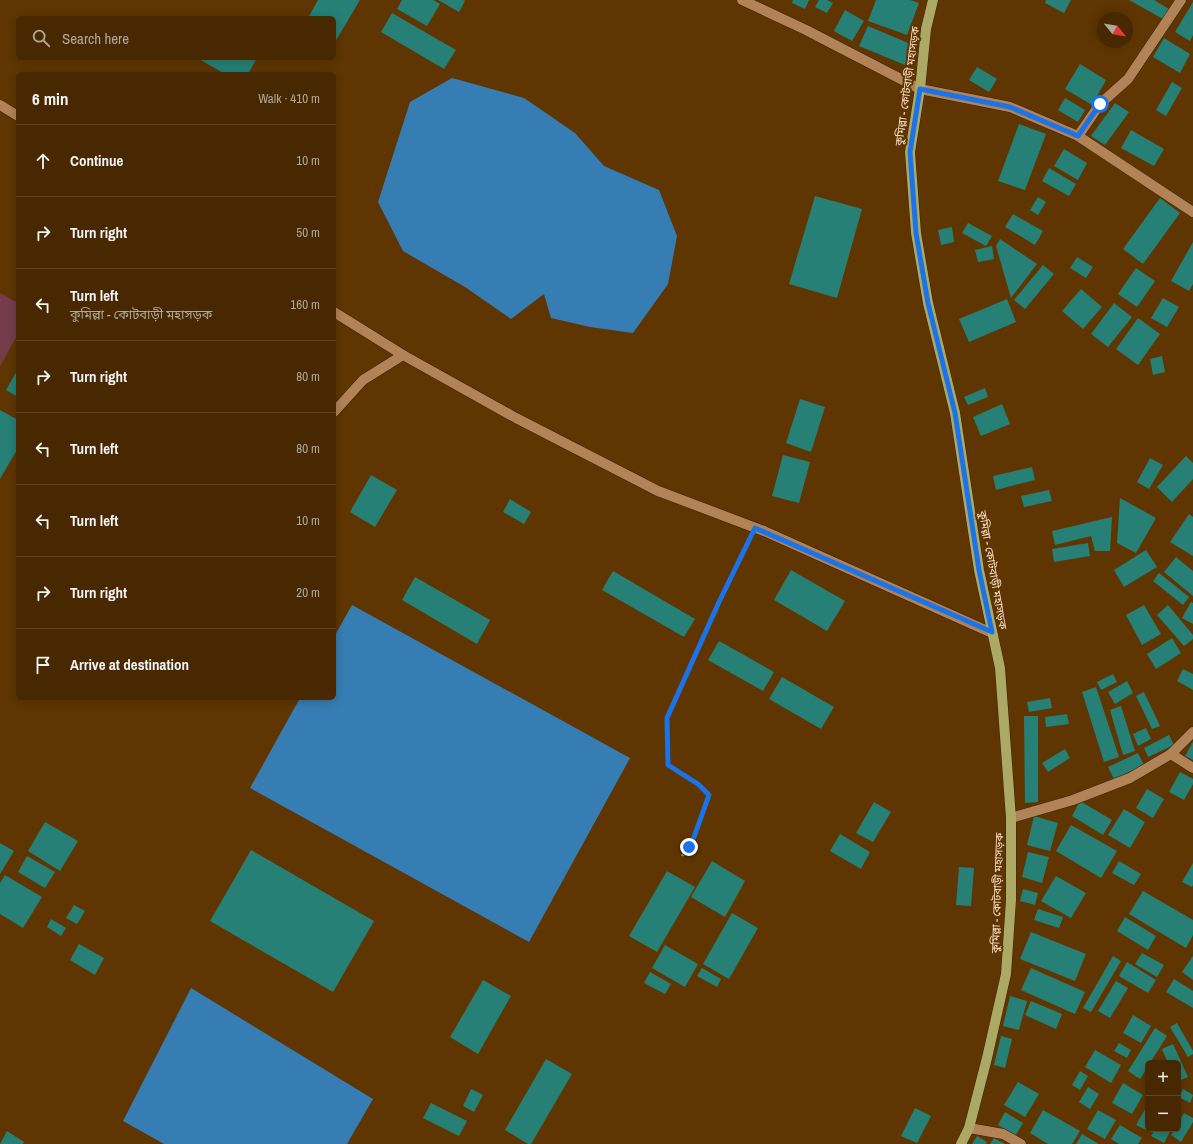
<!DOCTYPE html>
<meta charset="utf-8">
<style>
:root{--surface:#472801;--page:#513410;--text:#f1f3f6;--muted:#b0a699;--line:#5f4423}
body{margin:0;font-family:"Archivo Narrow","Noto Sans Bengali",sans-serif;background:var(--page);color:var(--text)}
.controls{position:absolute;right:12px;bottom:12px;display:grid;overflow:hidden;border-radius:6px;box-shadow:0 2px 10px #0003}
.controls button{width:36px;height:36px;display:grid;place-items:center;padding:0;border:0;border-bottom:1px solid var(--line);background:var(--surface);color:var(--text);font:20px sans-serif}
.compass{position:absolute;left:1097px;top:12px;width:36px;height:36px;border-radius:50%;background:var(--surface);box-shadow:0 2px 10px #0003;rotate:120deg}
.stop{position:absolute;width:12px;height:12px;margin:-9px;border:3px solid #1a73e8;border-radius:50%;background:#fff}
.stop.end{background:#1a73e8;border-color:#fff;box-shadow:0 1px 4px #0008}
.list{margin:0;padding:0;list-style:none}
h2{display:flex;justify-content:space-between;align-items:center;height:52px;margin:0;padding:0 16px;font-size:17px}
h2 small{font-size:13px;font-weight:400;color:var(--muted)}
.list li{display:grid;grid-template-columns:26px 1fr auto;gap:12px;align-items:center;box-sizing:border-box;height:72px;padding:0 16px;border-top:1px solid var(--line)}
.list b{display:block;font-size:15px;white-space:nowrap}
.list p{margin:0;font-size:13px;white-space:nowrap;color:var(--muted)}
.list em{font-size:13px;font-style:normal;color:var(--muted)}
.icon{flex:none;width:22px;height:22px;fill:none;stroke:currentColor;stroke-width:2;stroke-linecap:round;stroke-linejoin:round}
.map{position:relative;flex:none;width:1193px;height:1144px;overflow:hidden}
.search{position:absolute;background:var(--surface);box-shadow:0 2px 10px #0003;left:16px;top:16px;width:320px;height:44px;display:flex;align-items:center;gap:10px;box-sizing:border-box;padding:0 14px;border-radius:6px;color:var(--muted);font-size:15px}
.panel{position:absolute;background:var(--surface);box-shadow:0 2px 10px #0003;left:16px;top:72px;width:320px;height:628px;border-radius:6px}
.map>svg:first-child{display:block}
.green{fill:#753d4c}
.water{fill:#367db3}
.building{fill:#268075}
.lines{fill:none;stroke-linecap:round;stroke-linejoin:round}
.street-casing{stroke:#39220a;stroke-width:11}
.primary-casing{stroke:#39220a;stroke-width:11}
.path{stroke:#b2916d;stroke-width:2.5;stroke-dasharray:2 2;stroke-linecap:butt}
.street{stroke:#b28356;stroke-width:10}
.primary{stroke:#aba963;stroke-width:10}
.route{stroke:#1a73e8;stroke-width:5}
.labels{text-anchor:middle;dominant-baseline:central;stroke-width:4;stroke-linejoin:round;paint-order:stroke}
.street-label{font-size:11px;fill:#fae0c9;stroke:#5f3601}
</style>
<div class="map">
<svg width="1193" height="1144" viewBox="0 0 1193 1144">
<rect width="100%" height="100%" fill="#5f3601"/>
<polygon class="green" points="0,293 18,303 18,334 0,366"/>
<g class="water">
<polygon points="452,78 524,98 575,133 604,166 659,190 677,236 668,284 633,333 590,327 551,318 544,294 511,319 465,287 403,251 378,202 410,102"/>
<polygon points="352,605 630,758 529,942 250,788 300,698 334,698 334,637"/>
<polygon points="191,988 373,1099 347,1144 164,1144 123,1121"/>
</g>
<g class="building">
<polygon points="318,0 360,0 335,42 334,41 334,18 308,18"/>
<polygon points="402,0 433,0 440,4 427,26 397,9"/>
<polygon points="438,0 463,0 465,1 459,12"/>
<polygon points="793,0 809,0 805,9 792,3"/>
<polygon points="819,0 827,0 833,3 827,13 815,7"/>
<polygon points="876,0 910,0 919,3 907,35 868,21"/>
<polygon points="1046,0 1071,0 1064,13 1045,3"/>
<polygon points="1129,0 1154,0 1169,9 1163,19"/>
<polygon points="1193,2 1193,35 1190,41 1175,32"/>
<polygon points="845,10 864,21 852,41 834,31"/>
<polygon points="392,13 456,50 444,69 381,32"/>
<polygon points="868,26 913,45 905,65 859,46"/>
<polygon points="1164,38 1190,54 1180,73 1153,57"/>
<polygon points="197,58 257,58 248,74 225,74"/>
<polygon points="1080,64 1106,80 1092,105 1065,89"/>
<polygon points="977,67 997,79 989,92 969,80"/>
<polygon points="1172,82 1182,88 1166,116 1156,110"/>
<polygon points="1065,98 1085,110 1078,122 1058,110"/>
<polygon points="1115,103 1129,112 1105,145 1091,136"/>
<polygon points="1019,124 1046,134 1025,190 998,181"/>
<polygon points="1131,130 1164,149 1154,166 1121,148"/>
<polygon points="1064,149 1087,163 1078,180 1054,166"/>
<polygon points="1049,168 1076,184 1069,196 1042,181"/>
<polygon points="815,196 862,209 837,298 789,284"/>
<polygon points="1038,197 1046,202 1038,215 1030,210"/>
<polygon points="1160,198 1180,213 1143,264 1123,249"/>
<polygon points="1013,214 1043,231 1035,245 1005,227"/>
<polygon points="968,223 992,236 986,246 962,233"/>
<polygon points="952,227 954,242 941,245 938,230"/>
<polygon points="1000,239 1037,264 1011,298 996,246"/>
<polygon points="1193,242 1193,284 1189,291 1171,281"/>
<polygon points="992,246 994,259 978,262 975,250"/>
<polygon points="1077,257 1093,267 1086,278 1070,268"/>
<polygon points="1043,265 1054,274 1025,309 1014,300"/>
<polygon points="1136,268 1155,281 1137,307 1118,294"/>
<polygon points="1081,289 1102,307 1083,329 1062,311"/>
<polygon points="1163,298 1179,307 1167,327 1151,318"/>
<polygon points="1007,299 1016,322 969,342 959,319"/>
<polygon points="1114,303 1132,317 1108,347 1091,334"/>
<polygon points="1138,318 1160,334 1138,365 1116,349"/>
<polygon points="1162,356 1165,372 1153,375 1150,359"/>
<polygon points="18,369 18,397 6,390"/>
<polygon points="985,388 988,397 968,405 964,397"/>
<polygon points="800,399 825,407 811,452 786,443"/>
<polygon points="1002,404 1010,424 981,436 973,417"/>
<polygon points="0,410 18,420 18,448 0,479"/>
<polygon points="783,455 810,462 799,503 772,496"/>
<polygon points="1186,456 1193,463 1193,479 1172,502 1157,487"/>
<polygon points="1150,458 1163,465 1149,489 1137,482"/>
<polygon points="1032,467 1035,480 996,490 993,476"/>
<polygon points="371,475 397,490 375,527 350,512"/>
<polygon points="1049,490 1052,501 1024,507 1021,496"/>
<polygon points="1120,498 1156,518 1136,553 1117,543"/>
<polygon points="510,499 531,512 524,524 503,512"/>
<polygon points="1189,514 1193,517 1193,556 1170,542"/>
<polygon points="1112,517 1110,551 1095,551 1091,536 1055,545 1052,531"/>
<polygon points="1088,543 1090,556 1054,562 1052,549"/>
<polygon points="1146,550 1157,567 1124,587 1114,570"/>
<polygon points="1176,557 1193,571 1193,596 1164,572"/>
<polygon points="791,570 845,601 827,631 774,600"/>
<polygon points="613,571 695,619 684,637 602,590"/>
<polygon points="1159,573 1189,597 1183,605 1153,581"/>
<polygon points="415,577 490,620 477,644 402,600"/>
<polygon points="1191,602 1193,603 1193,624 1182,618"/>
<polygon points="1144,605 1161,634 1142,645 1126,615"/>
<polygon points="1168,605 1193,635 1193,639 1184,646 1157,615"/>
<polygon points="1172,638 1181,653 1156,669 1147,654"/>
<polygon points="719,641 774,672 763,691 708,660"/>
<polygon points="1183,669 1193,674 1193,690 1177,681"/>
<polygon points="1113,674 1117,682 1101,690 1097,682"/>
<polygon points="782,677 834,707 821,729 769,699"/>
<polygon points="1127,681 1133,693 1115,704 1108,692"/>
<polygon points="1096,687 1119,757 1104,762 1082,692"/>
<polygon points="1144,692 1160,726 1152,729 1136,696"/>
<polygon points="1050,698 1052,708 1029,712 1027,702"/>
<polygon points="1121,706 1135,751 1123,755 1110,710"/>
<polygon points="1067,714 1069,724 1046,727 1045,717"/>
<polygon points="1024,716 1038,716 1038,802 1025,803"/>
<polygon points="1146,728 1151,739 1138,746 1133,734"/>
<polygon points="1169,735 1174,745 1148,757 1144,748"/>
<polygon points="1193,742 1193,760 1185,756"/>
<polygon points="1065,749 1070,758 1048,772 1042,763"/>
<polygon points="1138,753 1144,765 1114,779 1108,767"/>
<polygon points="1180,772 1193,779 1193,784 1184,800 1169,792"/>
<polygon points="1147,789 1164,799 1153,818 1136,808"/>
<polygon points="1080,801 1112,820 1103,835 1072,816"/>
<polygon points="874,802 891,812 873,842 856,833"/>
<polygon points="1124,809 1145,822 1130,848 1108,835"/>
<polygon points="1034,816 1058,823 1050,851 1027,845"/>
<polygon points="45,822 78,841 60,871 28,851"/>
<polygon points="1071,825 1117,851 1101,878 1056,851"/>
<polygon points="840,834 870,852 861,869 830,851"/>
<polygon points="0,843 14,851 0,874"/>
<polygon points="251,850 374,921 333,992 210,921"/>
<polygon points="1028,852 1049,857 1042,883 1022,877"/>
<polygon points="27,856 55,872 45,888 18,872"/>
<polygon points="712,861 745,881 725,917 691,897"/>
<polygon points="1119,861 1141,874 1134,885 1112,873"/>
<polygon points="1193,863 1193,885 1192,887 1182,882"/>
<polygon points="959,867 974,868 971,906 956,905"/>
<polygon points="667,871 695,887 657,952 629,936"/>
<polygon points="5,875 42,897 23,928 0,914 0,883"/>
<polygon points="1056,876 1086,893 1071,918 1041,901"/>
<polygon points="1023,889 1038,893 1035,905 1020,901"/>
<polygon points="1143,891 1193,920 1193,935 1186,948 1129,914"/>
<polygon points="74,905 85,911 77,924 66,918"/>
<polygon points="1038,909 1063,917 1059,928 1034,920"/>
<polygon points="732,913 758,928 729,979 703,964"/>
<polygon points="1125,917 1156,936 1148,950 1117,931"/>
<polygon points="51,919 66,928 61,936 47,927"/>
<polygon points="1031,932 1086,954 1075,981 1020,959"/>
<polygon points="79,944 104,958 95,975 70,960"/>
<polygon points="665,945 698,964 685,987 652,968"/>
<polygon points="1142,953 1164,965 1157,977 1135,964"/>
<polygon points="1113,956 1121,961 1091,1012 1083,1008"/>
<polygon points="1193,956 1193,980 1182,972"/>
<polygon points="1127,962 1156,980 1148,993 1119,976"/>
<polygon points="702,968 721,979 717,987 697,976"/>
<polygon points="1031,968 1085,992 1075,1014 1021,990"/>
<polygon points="650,972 671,984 665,994 644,983"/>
<polygon points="1174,979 1193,991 1193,1008 1166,992"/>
<polygon points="483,980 511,996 478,1054 450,1037"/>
<polygon points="1116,981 1128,988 1110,1018 1098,1011"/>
<polygon points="1010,996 1027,1001 1019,1030 1003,1026"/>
<polygon points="1031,1001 1062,1014 1056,1029 1025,1015"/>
<polygon points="1133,1015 1151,1026 1141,1043 1123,1033"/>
<polygon points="1177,1023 1193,1051 1193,1054 1188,1057 1170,1027"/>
<polygon points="1155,1028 1167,1036 1150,1063 1148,1063 1148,1067 1140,1079 1128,1071"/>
<polygon points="1001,1036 1012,1039 1005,1068 994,1065"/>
<polygon points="1119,1043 1131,1050 1127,1058 1114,1051"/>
<polygon points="1173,1044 1188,1077 1178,1081 1178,1063 1168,1063 1162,1049"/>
<polygon points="1095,1050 1121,1065 1111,1083 1085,1067"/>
<polygon points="546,1059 572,1074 531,1144 528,1144 505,1130"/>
<polygon points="1080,1071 1088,1076 1080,1090 1072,1085"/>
<polygon points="1018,1082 1039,1094 1025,1117 1004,1105"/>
<polygon points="1123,1083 1143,1095 1132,1114 1112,1103"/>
<polygon points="1088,1087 1099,1094 1090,1109 1079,1102"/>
<polygon points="471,1089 483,1095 474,1112 463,1106"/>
<polygon points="1183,1089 1193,1095 1190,1103 1179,1097"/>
<polygon points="431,1103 467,1121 459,1136 423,1118"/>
<polygon points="1148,1104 1148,1127 1146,1130 1136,1125"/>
<polygon points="915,1108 931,1116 917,1143 901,1136"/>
<polygon points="1043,1110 1080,1131 1072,1144 1048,1144 1030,1133"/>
<polygon points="1098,1110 1116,1120 1105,1139 1087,1129"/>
<polygon points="1005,1112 1023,1123 1016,1135 998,1125"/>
<polygon points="1184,1113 1193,1118 1193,1122 1181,1142 1171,1135 1175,1129 1178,1129 1178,1123"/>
<polygon points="1120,1125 1142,1138 1138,1144 1119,1144 1111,1139"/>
<polygon points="1155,1129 1171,1130 1164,1143 1151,1136"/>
<polygon points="7,1131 24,1142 23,1144 0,1144"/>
<polygon points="1082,1134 1099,1144 1076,1144"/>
<polygon points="977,1136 987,1142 986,1144 972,1144"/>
<polygon points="994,1138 1005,1144 990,1144"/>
</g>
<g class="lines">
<defs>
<g id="street">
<polyline points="742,0 806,30 920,89 1010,107 1078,136 1193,212"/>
<polyline points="0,105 18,116"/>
<polyline points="1078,136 1100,104 1128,79 1181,0"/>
<polyline points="334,312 403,355 516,418 658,491 764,531 992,633"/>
<polyline points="334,412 363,380 403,355"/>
<polyline points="1171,754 1193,768"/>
<polyline points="1011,818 1073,800 1130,778 1171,754 1193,732"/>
<polyline points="969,1128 1003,1134 1021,1144"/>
</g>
<polyline id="primary" points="933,0 926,29 920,89 910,152 916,233 928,303 955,413 979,570 1000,668 1011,818 1011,900 1006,974 987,1058 969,1128 961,1144"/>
</defs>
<use href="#street" class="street-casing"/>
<use href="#primary" class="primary-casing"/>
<polyline class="path" points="682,856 694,837 709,795 698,785 668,765 667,718 719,602 748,543"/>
<use href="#street" class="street"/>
<use href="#primary" class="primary"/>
</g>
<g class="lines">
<polyline class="route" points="689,847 694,837 709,795 698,784 668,765 667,718 719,602 755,528 992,632 979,570 955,413 928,303 916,233 910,152 920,89 1010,107 1078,136 1100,104"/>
</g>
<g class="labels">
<g class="street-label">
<text transform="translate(907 86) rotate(-82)">কুমিল্লা - কোটবাড়ী মহাসড়ক</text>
<text transform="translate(993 570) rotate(80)">কুমিল্লা - কোটবাড়ী মহাসড়ক</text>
<text transform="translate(997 893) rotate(-88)">কুমিল্লা - কোটবাড়ী মহাসড়ক</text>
</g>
</g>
</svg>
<div class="controls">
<button>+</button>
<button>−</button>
</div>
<svg class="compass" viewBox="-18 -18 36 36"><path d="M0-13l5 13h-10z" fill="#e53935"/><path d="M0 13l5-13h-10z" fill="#b0a699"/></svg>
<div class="stop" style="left:1100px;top:104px"></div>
<div class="stop end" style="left:689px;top:847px"></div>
<div class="search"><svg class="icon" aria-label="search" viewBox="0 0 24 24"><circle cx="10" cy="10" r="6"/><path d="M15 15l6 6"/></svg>Search here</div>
<section class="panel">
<h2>6 min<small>Walk · 410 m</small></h2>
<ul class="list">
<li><svg class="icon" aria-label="ahead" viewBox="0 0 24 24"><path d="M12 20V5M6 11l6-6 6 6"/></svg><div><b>Continue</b></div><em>10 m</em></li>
<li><svg class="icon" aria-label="right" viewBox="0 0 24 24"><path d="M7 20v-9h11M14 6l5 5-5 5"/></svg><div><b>Turn right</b></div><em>50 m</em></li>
<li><svg class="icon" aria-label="left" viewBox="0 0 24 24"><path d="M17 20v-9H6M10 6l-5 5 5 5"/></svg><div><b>Turn left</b><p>কুমিল্লা - কোটবাড়ী মহাসড়ক</p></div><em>160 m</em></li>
<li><svg class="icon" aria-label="right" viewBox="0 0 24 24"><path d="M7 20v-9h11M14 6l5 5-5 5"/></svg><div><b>Turn right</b></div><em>80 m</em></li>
<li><svg class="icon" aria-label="left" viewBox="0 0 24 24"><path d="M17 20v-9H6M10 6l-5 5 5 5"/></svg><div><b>Turn left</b></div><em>80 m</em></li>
<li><svg class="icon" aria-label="left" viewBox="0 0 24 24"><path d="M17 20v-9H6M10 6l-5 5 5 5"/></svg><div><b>Turn left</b></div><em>10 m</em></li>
<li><svg class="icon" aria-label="right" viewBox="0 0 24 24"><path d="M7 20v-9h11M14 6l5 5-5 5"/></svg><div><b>Turn right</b></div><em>20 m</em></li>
<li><svg class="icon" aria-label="arrive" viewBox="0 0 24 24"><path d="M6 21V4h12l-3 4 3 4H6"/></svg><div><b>Arrive at destination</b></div></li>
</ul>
</section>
</div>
